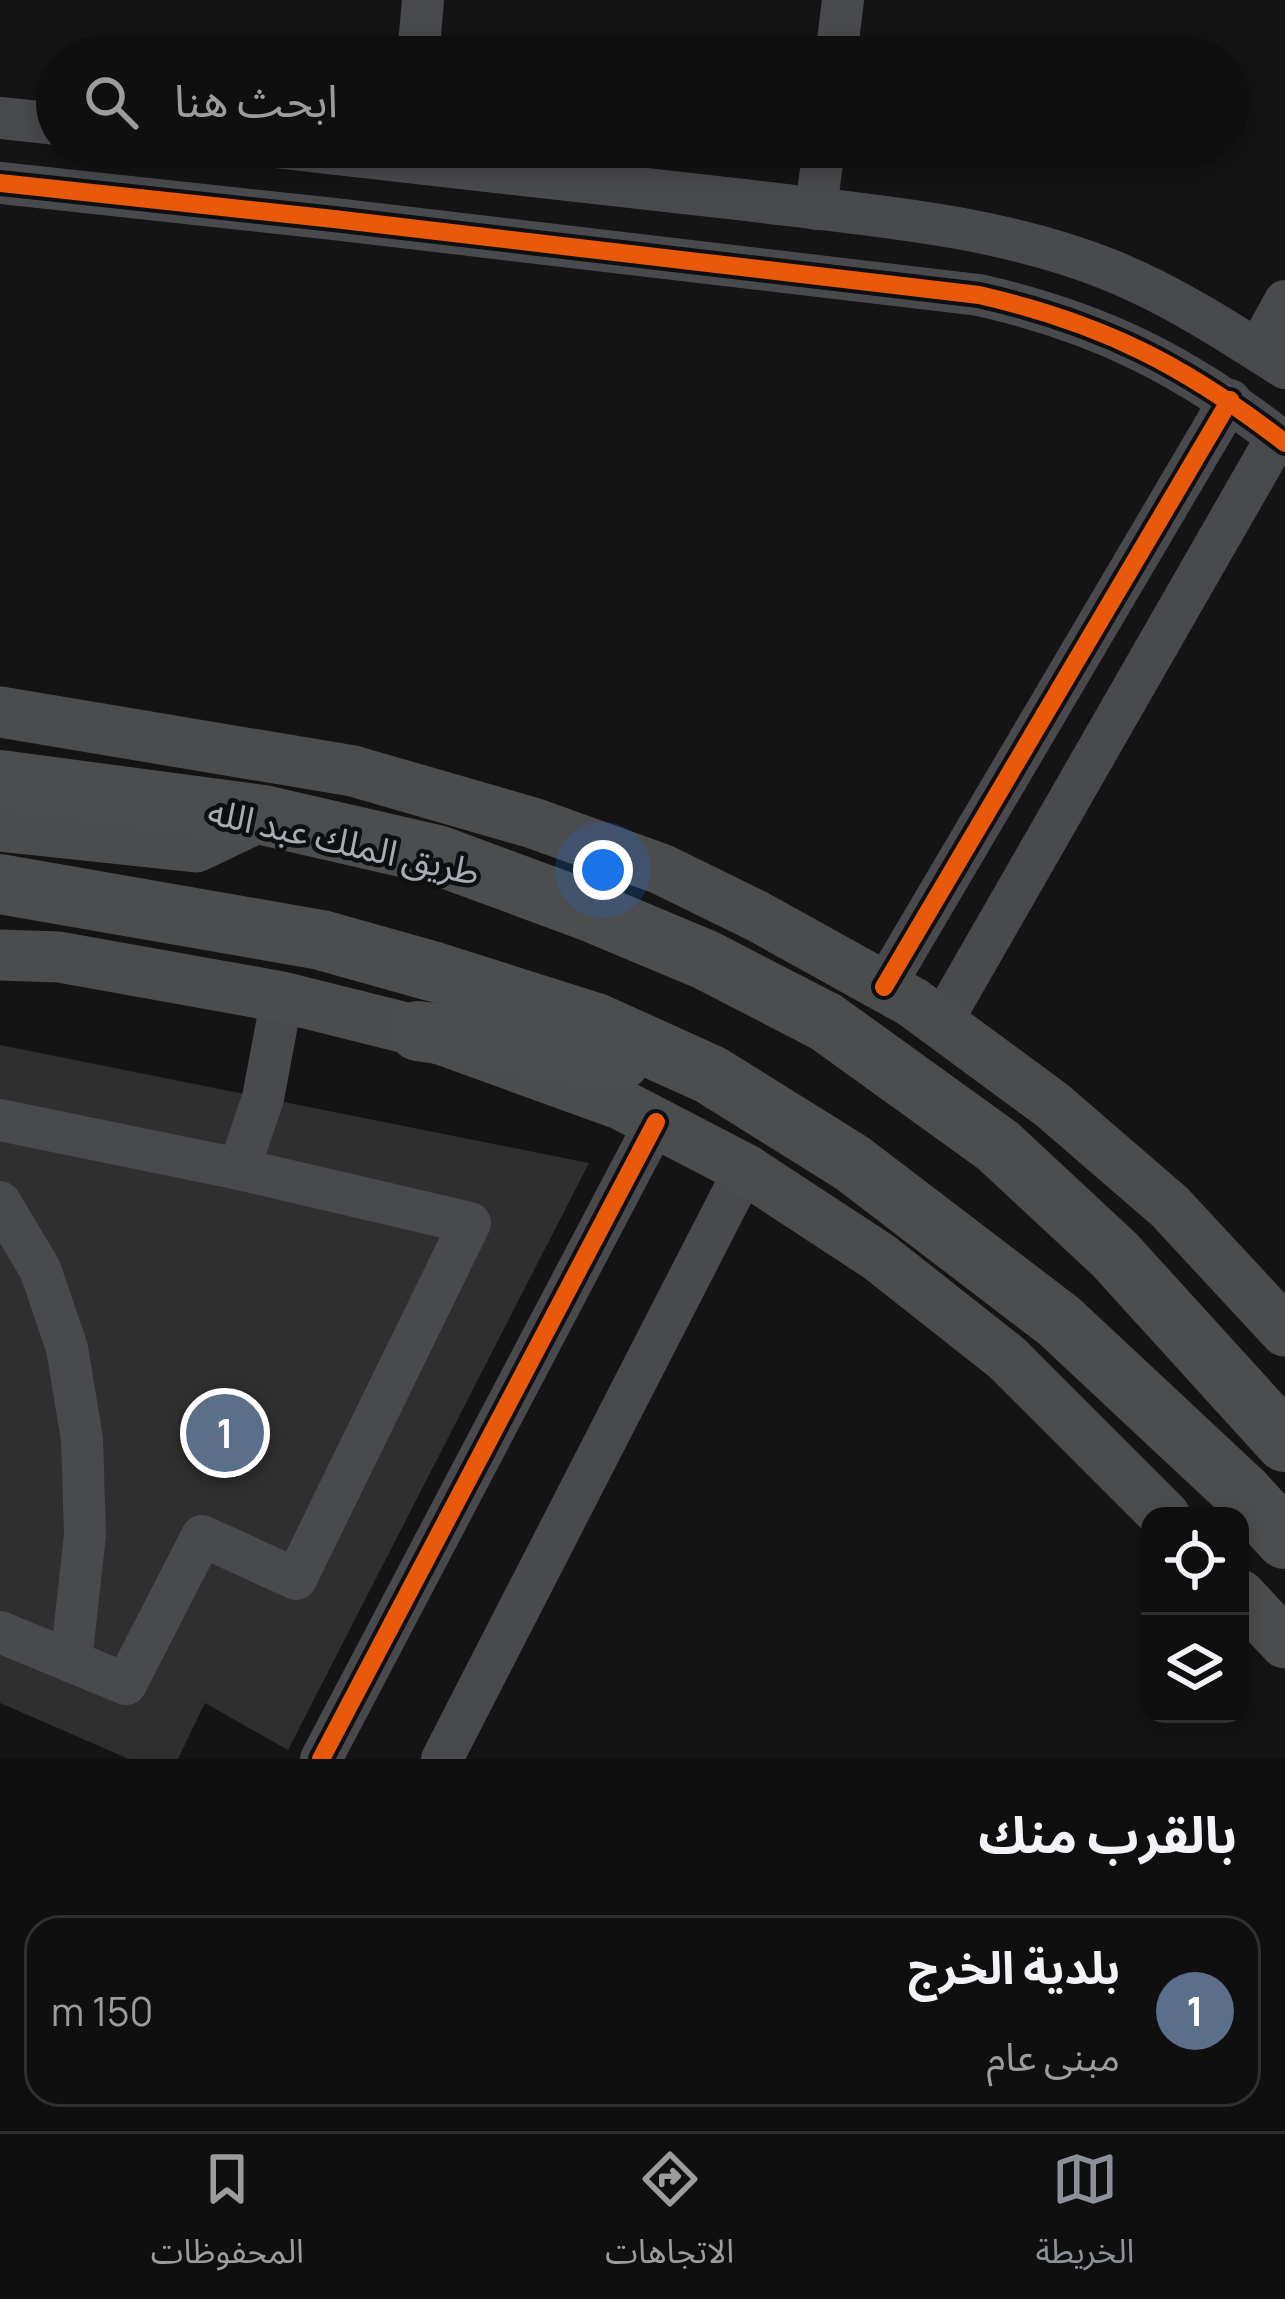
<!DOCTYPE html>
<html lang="ar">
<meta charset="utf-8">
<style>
:root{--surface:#0f0f0f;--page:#181818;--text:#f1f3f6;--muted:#9b9c9e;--line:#2f2f2f;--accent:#8c9099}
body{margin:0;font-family:Manrope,"Noto Sans Arabic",sans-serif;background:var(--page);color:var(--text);direction:rtl}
.controls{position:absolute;right:36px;bottom:36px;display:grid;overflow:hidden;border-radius:24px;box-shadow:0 6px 18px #0003}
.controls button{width:108px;height:108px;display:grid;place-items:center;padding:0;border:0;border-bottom:3px solid var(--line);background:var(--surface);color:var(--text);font:60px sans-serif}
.you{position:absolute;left:603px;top:870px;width:42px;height:42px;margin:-30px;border:9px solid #fff;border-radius:50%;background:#1a73e8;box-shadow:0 0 0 18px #1a73e833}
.badge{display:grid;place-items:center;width:78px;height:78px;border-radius:50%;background:var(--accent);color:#fff;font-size:39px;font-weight:700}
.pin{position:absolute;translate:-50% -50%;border:6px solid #fff;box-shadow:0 3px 12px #0006}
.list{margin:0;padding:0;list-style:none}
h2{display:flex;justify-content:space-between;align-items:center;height:156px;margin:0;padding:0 48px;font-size:51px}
h2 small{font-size:39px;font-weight:400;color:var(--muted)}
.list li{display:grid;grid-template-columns:78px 1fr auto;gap:36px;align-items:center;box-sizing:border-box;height:192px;margin:0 24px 24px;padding:0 24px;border:3px solid var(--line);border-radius:36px}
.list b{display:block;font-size:45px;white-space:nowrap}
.list p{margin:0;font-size:39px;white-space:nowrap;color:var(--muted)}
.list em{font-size:39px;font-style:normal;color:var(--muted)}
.icon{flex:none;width:66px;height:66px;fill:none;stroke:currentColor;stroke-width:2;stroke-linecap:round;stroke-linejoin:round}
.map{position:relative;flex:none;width:1285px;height:1759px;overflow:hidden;direction:ltr}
.search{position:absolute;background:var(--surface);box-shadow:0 6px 18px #0003;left:36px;right:36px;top:36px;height:132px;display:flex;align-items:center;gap:30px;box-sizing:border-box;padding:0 42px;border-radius:66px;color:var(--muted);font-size:45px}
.sheet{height:372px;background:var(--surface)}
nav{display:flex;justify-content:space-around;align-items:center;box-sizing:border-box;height:168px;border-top:3px solid var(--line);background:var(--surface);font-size:33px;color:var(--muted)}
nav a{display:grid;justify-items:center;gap:6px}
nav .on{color:var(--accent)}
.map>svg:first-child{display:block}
.building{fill:#2f2f30}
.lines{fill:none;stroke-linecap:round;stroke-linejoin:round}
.minor{stroke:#494a4d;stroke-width:42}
.major{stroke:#4b4c4e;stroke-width:51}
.highway{stroke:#4b4d4e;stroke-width:60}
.cycleway-casing{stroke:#0e0f10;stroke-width:26}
.cycleway{stroke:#e8590c;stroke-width:18}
.labels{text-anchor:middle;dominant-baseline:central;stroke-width:9;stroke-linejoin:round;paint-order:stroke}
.street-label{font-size:36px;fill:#a7acb4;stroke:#0e0f10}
</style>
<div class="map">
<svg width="1285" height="1759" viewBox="0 0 1285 1759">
<rect width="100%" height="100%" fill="#141414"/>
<polygon class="building" points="0,1045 589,1163 288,1750 205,1703 178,1759 129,1759 0,1703"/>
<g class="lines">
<g class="minor">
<polyline points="418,57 423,0"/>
<polyline points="836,57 843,0"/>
<polyline points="0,118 57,124"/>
<path d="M274,147C431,164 588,182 745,200C866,215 996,224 1110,270C1172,295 1229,332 1285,368"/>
<path d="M0,183L334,219L979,295C1102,323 1186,366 1285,443"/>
<polyline points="816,209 824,147"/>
<polyline points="1258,350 1285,301"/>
<polyline points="884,987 1230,400"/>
<polyline points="941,1023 1277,437"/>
<polyline points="0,1120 239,1169 470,1223 296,1579 202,1536 126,1684 0,1632"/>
<polyline points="239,1169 263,1098 282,997"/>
<polyline points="0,1202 40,1269 67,1348 82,1439 85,1535 71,1661"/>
<polyline points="321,1759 656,1122"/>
<polyline points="442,1759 745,1169"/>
</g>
<g class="major">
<polyline points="0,712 353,771 533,823 661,869 757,916 912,1002 1052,1105 1170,1207 1285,1331"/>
<polyline points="0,826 196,847 263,815"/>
<polyline points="0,955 59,957 282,997 418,1031 620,1104 745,1169 879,1257 1007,1358 1165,1516"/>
<polyline points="1240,1595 1285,1643"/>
</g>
<g class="highway">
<polyline points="0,780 263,815 437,855 589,911 706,960 826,1022 998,1146 1115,1255 1285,1442"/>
<polyline points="0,884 321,940 435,972 596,1023 711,1075 852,1163 1059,1321 1243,1493 1285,1539"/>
<polyline points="418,1031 620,1061"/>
</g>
<defs>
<g id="cycleway">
<path d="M0,183L334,219L979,295C1102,323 1186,366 1285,443"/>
<polyline points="884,987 1230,400"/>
<polyline points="321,1759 656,1122"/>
</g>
</defs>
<use href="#cycleway" class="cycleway-casing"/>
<use href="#cycleway" class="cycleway"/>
</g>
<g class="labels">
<g class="street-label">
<text transform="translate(344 841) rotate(13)">طريق الملك عبد الله</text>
</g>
</g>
</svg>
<div class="controls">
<button><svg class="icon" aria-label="locate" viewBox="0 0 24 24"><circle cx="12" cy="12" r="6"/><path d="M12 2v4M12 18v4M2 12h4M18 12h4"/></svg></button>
<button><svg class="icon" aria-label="layers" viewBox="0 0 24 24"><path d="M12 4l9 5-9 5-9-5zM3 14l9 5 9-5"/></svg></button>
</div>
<div class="you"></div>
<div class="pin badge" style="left:225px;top:1433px;background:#5c6f8a">1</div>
<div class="search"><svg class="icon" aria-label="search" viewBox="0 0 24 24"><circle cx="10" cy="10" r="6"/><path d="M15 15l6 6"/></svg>ابحث هنا</div>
</div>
<section class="sheet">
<h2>بالقرب منك<small></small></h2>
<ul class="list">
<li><span class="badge" style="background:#5c6f8a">1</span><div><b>بلدية الخرج</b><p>مبنى عام</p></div><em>150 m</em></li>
</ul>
</section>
<nav>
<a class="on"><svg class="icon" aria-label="map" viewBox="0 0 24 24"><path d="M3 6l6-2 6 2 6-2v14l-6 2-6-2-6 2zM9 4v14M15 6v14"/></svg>الخريطة</a>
<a><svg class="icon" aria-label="directions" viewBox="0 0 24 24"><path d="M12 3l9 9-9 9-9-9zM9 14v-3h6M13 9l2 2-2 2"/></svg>الاتجاهات</a>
<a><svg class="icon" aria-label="saved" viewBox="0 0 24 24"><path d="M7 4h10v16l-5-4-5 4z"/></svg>المحفوظات</a>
</nav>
